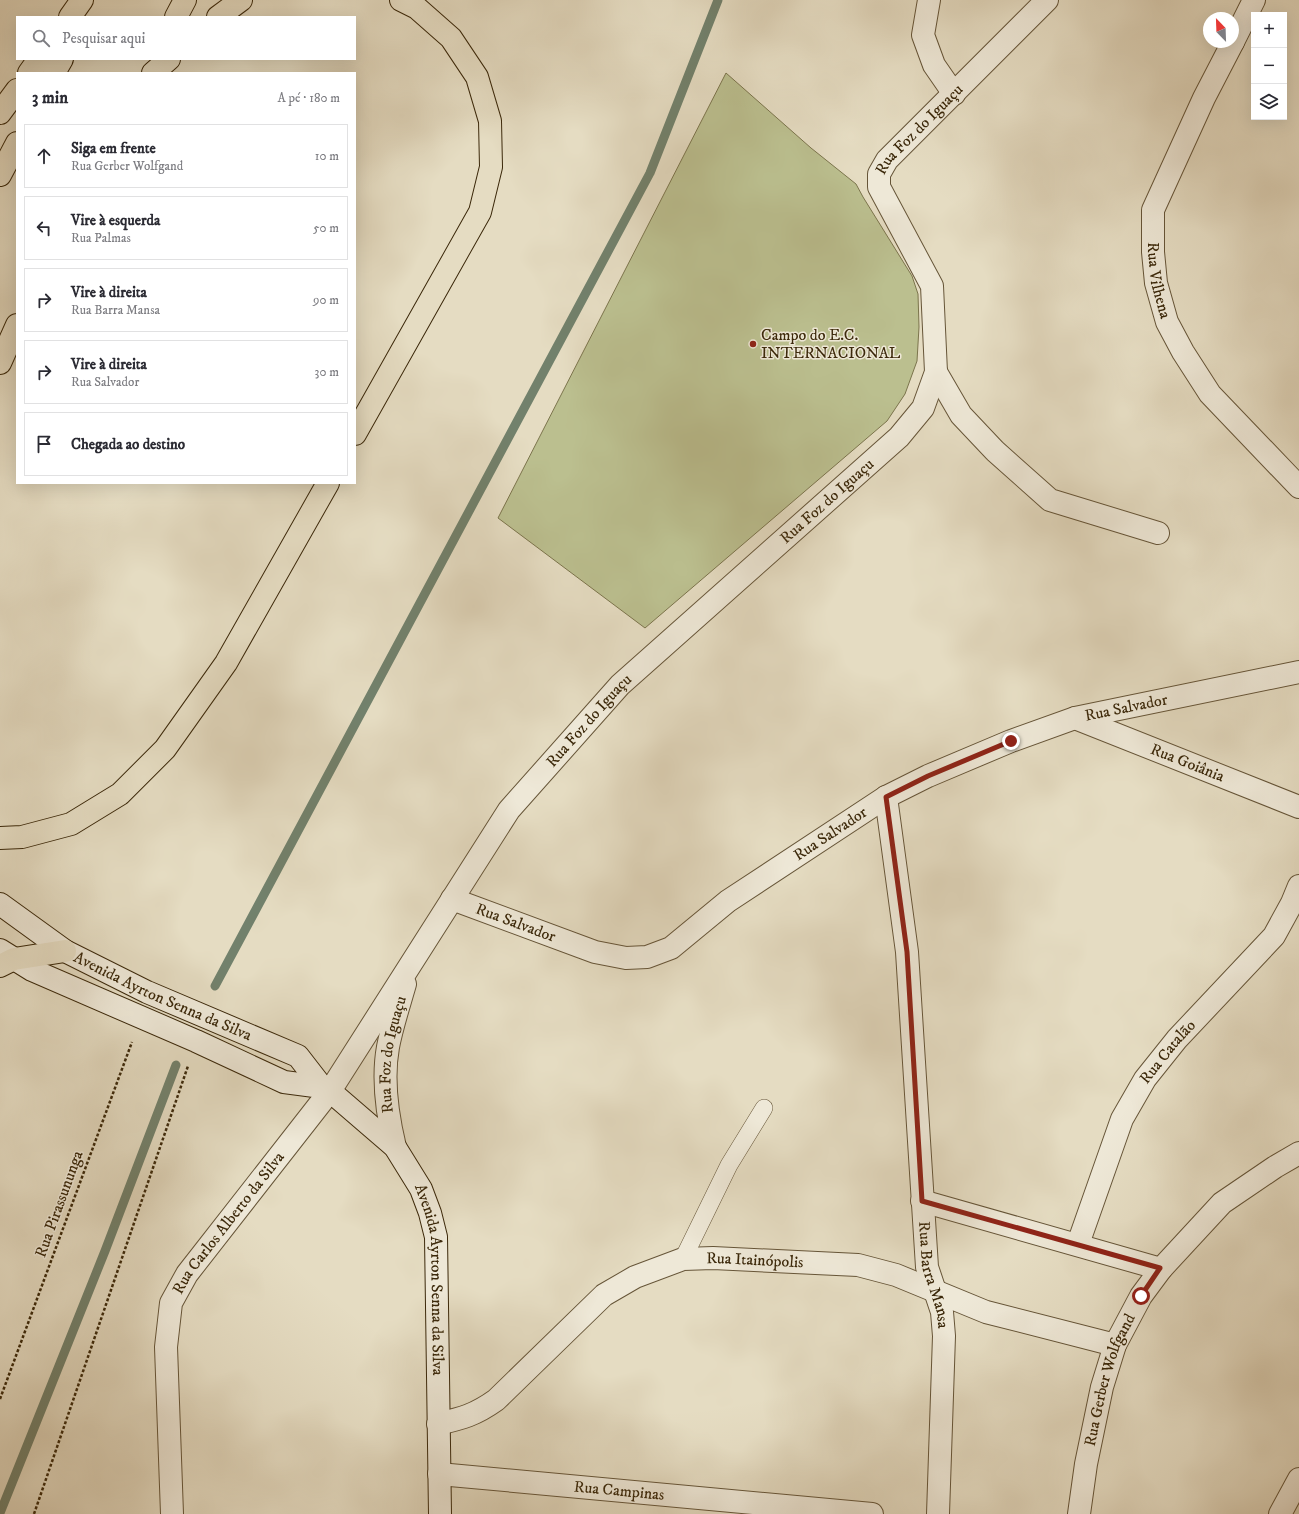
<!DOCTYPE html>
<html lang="pt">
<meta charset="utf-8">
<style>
:root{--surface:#fff;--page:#f7f7f7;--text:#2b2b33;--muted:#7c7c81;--line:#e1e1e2}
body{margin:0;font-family:"IM FELL DW Pica",serif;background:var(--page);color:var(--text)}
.controls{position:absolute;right:12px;top:12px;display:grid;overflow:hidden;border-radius:0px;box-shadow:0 4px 16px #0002}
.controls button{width:36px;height:36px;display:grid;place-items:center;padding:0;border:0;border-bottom:1px solid var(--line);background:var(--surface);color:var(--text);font:20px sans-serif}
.compass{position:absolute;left:1203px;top:12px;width:36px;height:36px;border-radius:50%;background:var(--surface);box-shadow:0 4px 16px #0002;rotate:337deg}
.stop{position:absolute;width:12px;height:12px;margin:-9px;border:3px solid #8f2418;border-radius:50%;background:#fff}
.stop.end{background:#8f2418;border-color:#fff;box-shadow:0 1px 4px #0008}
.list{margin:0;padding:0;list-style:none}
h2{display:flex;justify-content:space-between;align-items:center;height:52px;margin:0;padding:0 16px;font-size:17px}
h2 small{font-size:13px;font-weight:400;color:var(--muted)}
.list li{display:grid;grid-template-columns:26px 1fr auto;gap:12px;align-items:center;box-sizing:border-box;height:64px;margin:0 8px 8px;padding:0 8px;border:1px solid var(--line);border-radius:0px}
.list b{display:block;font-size:15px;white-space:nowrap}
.list p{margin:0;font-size:13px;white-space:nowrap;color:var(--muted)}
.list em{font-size:13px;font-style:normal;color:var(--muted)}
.icon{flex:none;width:22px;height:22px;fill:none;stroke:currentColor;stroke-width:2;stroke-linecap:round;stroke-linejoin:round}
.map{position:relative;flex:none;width:1299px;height:1514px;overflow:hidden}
.search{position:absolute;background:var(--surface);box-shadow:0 4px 16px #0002;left:16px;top:16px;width:340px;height:44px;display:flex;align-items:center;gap:10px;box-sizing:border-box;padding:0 14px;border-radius:0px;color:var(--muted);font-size:15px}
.panel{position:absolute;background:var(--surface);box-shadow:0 4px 16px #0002;left:16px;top:72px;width:340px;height:412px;border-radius:0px}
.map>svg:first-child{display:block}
.pitch{fill:#bbbf8f;stroke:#7b744c}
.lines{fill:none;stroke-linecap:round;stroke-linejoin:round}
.stream{stroke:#72816c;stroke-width:9}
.service-casing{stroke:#665538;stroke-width:18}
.minor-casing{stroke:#665538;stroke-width:24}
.secondary-casing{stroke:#3b280a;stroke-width:24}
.trunk-casing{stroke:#3b280a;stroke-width:24}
.path{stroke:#3b280a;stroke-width:2.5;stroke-dasharray:3 2;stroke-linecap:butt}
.service{stroke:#eee8d7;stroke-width:17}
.minor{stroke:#eee8d7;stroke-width:22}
.secondary{stroke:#eee8d7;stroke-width:22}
.trunk{stroke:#e5dcc2;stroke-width:22}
.route{stroke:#8f2418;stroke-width:5}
.poi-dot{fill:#8f2418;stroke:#eee8d7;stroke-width:1.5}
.labels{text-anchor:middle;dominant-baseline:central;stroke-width:3;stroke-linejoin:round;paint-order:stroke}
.street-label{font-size:16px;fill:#3b280a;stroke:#eee8d7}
.poi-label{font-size:16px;fill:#3b280a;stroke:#eee8d7;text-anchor:start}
</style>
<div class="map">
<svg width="1299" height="1514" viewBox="0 0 1299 1514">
<rect width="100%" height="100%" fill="#e5dcc2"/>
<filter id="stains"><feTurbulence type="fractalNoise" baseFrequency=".005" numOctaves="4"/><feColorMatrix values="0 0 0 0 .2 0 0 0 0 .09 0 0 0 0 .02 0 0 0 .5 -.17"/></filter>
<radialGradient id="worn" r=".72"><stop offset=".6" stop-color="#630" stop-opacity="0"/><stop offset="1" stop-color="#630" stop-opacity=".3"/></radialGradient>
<polygon class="pitch" points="726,73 811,148 856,184 863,197 912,276 918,294 919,327 917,361 905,394 887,421 645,628 498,518"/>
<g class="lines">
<g class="stream">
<polyline points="215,986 650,173 718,0"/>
<polyline points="0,1513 105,1251 176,1065"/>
</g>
<defs>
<polyline id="service" points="683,1259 729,1165 764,1108"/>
<g id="minor">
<polyline points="929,0 923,35 934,65 954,94"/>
<path id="s1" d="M1233,42L1204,98L1153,210V252L1156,283L1167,322L1183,352L1210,394L1299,487"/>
<polyline points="1233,42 1254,0"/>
<polyline points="936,372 961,415 995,451 1050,500 1158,533"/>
<path id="s2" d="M1075,718L1299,807"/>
<path id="s3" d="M886,797L907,952L927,1267L942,1312L944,1336L938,1514"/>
<path id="s4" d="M452,899L595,952L626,958L647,957L671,948L728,901L886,797L928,776L1011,741L1075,718L1299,672"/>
<path id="s5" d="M395,1147C387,1114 382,1080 388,1047C392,1026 399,1005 405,984"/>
<polyline points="922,1201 1161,1269"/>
<path id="s6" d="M1078,1244L1122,1119L1145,1079L1177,1039L1274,936L1292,903L1299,886"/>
<path id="s7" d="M438,1424C463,1418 475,1415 496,1400L604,1295L635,1277L683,1259L713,1258L858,1265L896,1275L986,1312L1115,1345"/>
<path id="s8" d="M439,1474L872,1514"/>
<path id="s9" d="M172,1514L166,1347L171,1303L187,1274L330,1091L509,810L620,685L899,437L923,408L936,372L932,286L879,187V174L887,160L1047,0"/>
<path id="s10" d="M1079,1514L1086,1464L1102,1387L1115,1345L1141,1296L1161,1269L1222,1203L1275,1167L1299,1153"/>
<polyline points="1280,1514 1299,1479"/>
</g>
<g id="secondary">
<path id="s11" d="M0,904L65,951L147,992L298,1056L322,1087"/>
<path id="s12" d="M0,950L32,970L196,1041L284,1082L322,1087L330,1091L395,1147L421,1189L430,1213L436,1237L440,1514"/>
</g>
<g id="trunk">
<polyline points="70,17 82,0"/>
<polyline points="176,17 185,0"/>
<polyline points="218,17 241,0"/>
<polyline points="29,73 39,59"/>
<polyline points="54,73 62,59"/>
<polyline points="153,73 169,59"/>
<polyline points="0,113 17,90"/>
<polyline points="0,175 17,143"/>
<polyline points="0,363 17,325"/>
<polyline points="355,434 480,212 491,167 490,121 477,77 451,38 417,8 401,0"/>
<polyline points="0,838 22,837 71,824 120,794 165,749 226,663 328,483"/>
<polyline points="0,966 14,959 65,951"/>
</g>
</defs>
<use href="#service" class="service-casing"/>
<use href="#minor" class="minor-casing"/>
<use href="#secondary" class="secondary-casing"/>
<use href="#trunk" class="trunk-casing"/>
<g class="path">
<polyline points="0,1399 132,1042"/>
<polyline points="34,1514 188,1066"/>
</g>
<use href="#service" class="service"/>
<use href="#minor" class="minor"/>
<use href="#secondary" class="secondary"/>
<use href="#trunk" class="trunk"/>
</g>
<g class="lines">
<polyline class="route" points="1011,741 928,776 886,797 907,952 922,1201 1160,1268 1141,1296"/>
</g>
<circle class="poi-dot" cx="753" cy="344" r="4"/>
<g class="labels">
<g class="street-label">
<text stroke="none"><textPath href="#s9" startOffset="1698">Rua Foz do Iguaçu</textPath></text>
<text stroke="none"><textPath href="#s1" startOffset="257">Rua Vilhena</textPath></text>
<text stroke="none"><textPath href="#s9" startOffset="1254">Rua Foz do Iguaçu</textPath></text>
<text stroke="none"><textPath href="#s4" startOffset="751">Rua Salvador</textPath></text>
<text stroke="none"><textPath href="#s9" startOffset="930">Rua Foz do Iguaçu</textPath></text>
<text stroke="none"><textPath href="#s2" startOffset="121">Rua Goiânia</textPath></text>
<text stroke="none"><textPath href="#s4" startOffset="427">Rua Salvador</textPath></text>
<text stroke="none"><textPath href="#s4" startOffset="68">Rua Salvador</textPath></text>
<text stroke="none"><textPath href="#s11" startOffset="188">Avenida Ayrton Senna da Silva</textPath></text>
<text stroke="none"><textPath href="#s6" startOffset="214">Rua Catalão</textPath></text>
<text stroke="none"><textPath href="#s5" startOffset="94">Rua Foz do Iguaçu</textPath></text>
<text transform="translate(59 1204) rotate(-70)">Rua Pirassununga</text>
<text stroke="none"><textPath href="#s9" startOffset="310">Rua Carlos Alberto da Silva</textPath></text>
<text stroke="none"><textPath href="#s7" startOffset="373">Rua Itainópolis</textPath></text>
<text stroke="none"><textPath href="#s3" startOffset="481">Rua Barra Mansa</textPath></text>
<text stroke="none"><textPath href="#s12" startOffset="588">Avenida Ayrton Senna da Silva</textPath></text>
<text stroke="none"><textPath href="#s10" startOffset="138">Rua Gerber Wolfgand</textPath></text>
<text stroke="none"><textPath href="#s8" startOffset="181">Rua Campinas</textPath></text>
</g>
<g class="poi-label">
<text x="761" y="335">Campo do E.C.<tspan x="761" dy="18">INTERNACIONAL</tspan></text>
</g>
</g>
<rect width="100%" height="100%" filter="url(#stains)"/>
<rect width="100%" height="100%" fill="url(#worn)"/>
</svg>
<div class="controls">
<button>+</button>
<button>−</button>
<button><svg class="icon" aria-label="layers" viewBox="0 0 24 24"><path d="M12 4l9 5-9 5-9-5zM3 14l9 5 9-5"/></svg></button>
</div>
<svg class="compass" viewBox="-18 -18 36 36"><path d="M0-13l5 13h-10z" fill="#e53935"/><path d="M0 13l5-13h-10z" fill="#7c7c81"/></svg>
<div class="stop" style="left:1141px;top:1296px"></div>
<div class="stop end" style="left:1011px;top:741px"></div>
<div class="search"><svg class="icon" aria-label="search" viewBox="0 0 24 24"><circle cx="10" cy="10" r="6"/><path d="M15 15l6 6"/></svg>Pesquisar aqui</div>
<section class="panel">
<h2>3 min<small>A pé · 180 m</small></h2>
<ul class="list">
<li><svg class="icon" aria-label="ahead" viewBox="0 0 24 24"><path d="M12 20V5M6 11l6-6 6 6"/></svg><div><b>Siga em frente</b><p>Rua Gerber Wolfgand</p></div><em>10 m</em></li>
<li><svg class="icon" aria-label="left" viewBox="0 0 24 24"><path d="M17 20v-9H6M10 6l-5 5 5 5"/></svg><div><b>Vire à esquerda</b><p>Rua Palmas</p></div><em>50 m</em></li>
<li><svg class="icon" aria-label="right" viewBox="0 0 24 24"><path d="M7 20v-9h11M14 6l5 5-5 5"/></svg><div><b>Vire à direita</b><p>Rua Barra Mansa</p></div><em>90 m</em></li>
<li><svg class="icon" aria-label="right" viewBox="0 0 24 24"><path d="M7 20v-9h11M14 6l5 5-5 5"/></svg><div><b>Vire à direita</b><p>Rua Salvador</p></div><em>30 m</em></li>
<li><svg class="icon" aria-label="arrive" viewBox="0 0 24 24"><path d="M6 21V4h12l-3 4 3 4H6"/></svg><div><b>Chegada ao destino</b></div></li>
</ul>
</section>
</div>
